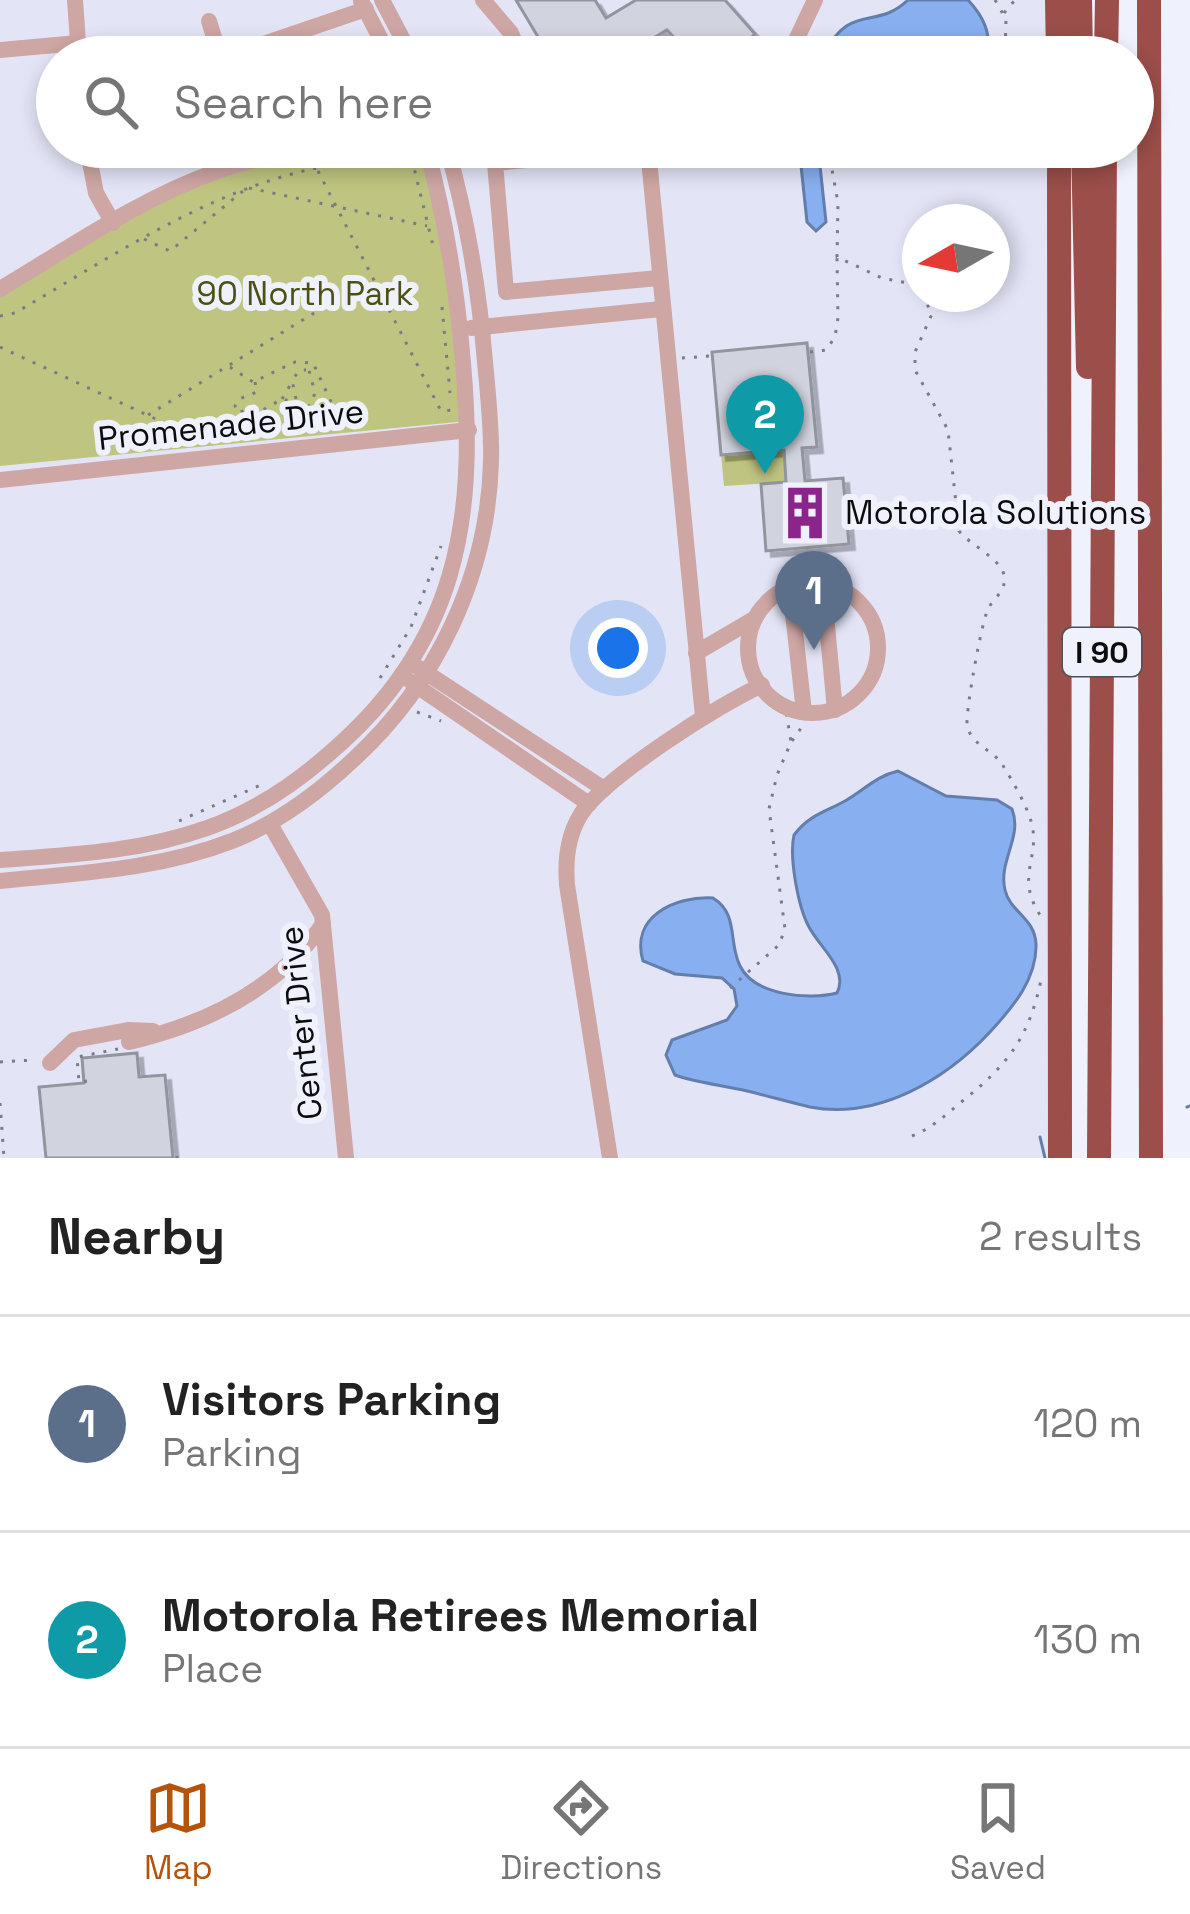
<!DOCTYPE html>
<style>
:root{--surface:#fff;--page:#f2f2f2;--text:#222;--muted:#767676;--line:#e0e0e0;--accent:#b45309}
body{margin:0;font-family:"Space Grotesk",sans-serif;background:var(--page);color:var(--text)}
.compass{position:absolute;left:902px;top:204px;width:108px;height:108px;border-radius:50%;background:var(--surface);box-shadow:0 6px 18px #0003;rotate:261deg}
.you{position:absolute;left:618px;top:648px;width:42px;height:42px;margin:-30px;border:9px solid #fff;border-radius:50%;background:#1a73e8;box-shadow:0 0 0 18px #1a73e833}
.badge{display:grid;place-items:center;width:78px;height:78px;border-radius:50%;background:var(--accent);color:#fff;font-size:39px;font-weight:700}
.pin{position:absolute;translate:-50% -99px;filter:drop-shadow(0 3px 6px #0008)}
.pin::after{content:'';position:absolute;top:63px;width:42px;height:36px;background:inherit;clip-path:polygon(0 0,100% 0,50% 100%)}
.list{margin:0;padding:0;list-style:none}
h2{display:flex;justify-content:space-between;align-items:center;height:156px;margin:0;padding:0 48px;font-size:51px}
h2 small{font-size:39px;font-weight:400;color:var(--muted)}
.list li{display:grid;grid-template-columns:78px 1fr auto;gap:36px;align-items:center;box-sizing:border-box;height:216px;padding:0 48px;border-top:3px solid var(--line)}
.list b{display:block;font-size:45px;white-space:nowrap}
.list p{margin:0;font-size:39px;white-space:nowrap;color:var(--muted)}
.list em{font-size:39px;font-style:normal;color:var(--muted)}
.icon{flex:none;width:66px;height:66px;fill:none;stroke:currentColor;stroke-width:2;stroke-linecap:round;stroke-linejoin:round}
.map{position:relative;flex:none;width:1190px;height:1158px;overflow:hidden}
.search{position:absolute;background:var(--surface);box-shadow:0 6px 18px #0003;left:36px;right:36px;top:36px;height:132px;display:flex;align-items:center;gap:30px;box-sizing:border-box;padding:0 42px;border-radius:66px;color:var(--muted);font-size:45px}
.sheet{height:588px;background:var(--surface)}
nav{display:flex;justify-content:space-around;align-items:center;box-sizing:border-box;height:168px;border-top:3px solid var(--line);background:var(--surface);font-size:33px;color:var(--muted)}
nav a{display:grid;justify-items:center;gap:6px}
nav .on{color:var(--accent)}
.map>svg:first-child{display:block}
.built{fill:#e3e5f7;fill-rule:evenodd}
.green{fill:#bfc580}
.water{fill:#88aff0;stroke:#637eac;stroke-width:3}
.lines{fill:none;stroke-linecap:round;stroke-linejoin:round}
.stream{stroke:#637eac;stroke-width:3}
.building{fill:#d1d3de;stroke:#92949e;stroke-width:3;filter:url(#shadow)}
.path{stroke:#7b7c83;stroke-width:3;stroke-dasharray:3 9;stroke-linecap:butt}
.minor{stroke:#cea6a3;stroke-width:16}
.highway{stroke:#9b4e4a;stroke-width:24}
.labels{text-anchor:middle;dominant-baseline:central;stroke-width:12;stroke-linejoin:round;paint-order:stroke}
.shield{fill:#eff1fc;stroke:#505156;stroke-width:3}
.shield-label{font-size:30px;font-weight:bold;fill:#0c0c0f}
.park-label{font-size:33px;fill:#4d5014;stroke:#eff1fc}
.street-label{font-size:33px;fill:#0c0c0f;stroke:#eff1fc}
.poi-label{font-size:33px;fill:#0c0c0f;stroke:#eff1fc;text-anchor:start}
</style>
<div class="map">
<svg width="1190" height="1158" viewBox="0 0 1190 1158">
<defs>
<filter id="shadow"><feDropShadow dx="5.5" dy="5.5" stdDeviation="0" flood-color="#0004"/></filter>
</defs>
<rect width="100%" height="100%" fill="#eff1fc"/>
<path class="built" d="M0,0H1064L1067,57H57V147H1069L1063,1158H0ZM920,222H992V294H920Z"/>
<g class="green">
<polygon points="326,147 426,147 468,421 0,466 0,289 162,195"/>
<polygon points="784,450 786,482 724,486 721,455"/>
</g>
<g class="water">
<path d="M908,0H968C984,17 991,33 988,57H822C851,0 874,32 908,0Z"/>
<polygon points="799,147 818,147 826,222 816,231 807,222"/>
<path d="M898,771L946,796L997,800L1012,809C1023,837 998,861 1005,890C1010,912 1035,918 1036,944C1037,979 1013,1007 990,1032C945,1080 878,1120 810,1107C789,1102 768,1096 747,1091C723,1085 697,1083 675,1075L666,1055L672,1040L727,1020L737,1006L734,989L722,978L675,974L643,961C630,917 674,896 713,898C739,914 728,942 740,966C755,996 809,1000 837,993C849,969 820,948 809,927C798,907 789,857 794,835C809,815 825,812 845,801C863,791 876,776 898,771Z"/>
</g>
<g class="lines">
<g class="stream">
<polyline points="1187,1107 1190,1106"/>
<polyline points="1040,1137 1045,1158"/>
</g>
</g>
<g class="building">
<polygon points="516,0 595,0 606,18 636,0 725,0 755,34 731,57 692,57 667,30 622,57 550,57"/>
<polygon points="358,47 359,57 319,57 319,50"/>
<polygon points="807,343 817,447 802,448 805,481 843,478 849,544 766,551 761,484 786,482 784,450 721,455 712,352"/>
<polygon points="137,1053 139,1077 165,1075 173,1158 46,1158 39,1087 84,1083 82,1058"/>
</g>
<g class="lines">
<g class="path">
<polyline points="995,0 1006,19 1005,57"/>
<polyline points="1004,13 1015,0"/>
<polyline points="409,147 434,250"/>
<polyline points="828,147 838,203 837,257 882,278 913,284 920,292"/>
<polyline points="318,171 441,411 452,410"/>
<polyline points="249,188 427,226"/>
<polyline points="144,239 170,251 243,191"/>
<path d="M922,294L932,314L915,352V370L948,430L959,531C970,545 1000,558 1004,575C1007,590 995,597 989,607C982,618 966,709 967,724C970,745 992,749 1002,764C1012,780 1026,804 1031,821C1042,858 1013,876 1042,918"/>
<polyline points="442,307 450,393"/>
<path d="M0,316L15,313C137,242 263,152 411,161"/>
<polyline points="0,347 199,439"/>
<polyline points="810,352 826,350 835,337 838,318 837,258"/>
<polyline points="682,358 710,356"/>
<polyline points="230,367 253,382 295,362 313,363 340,421"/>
<polyline points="255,382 257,392 239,399 235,406 238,413 251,408 263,410 282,399 310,406 315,393 307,363"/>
<polyline points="282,399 292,382"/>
<polyline points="296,399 292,380 300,370 306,370"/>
<polyline points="148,415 371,278"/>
<polyline points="234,431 241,415"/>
<polyline points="380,678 411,627 441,546"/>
<polyline points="417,712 441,721"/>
<polyline points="792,741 804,724"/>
<polyline points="179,821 263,784"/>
<polyline points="730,988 779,945 785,929 769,809 777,775 791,742 785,705"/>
<polyline points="0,1062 34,1060"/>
<polyline points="87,1081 79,1082 77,1057 118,1049"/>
<polyline points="0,1103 4,1158"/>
<path d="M912,1136C930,1129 945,1116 960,1103C1008,1065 1030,1037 1042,975"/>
<polyline points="177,1156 177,1158"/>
</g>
<g class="minor">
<polyline points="75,0 79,57"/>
<polyline points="382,0 412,57"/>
<polyline points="483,0 511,33 521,57"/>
<polyline points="361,1 390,57"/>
<polyline points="209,21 220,57"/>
<polyline points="0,50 78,43"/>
<polyline points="225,57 366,9"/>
<polyline points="788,57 815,0"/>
<polyline points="87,147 96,193 113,223"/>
<polyline points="659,278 506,292 495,163 648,149 703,717"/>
<path d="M0,289C69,248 139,199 215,172C251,159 288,153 326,147"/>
<polyline points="471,328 661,309"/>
<polyline points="0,480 469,430"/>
<polyline points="823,583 835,710"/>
<circle cx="813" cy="648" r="65"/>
<polyline points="790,587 804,712"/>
<polyline points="696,653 754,619"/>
<polyline points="419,668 604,789"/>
<polyline points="411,682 589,804"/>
<polyline points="270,824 322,915 346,1158"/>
<path d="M0,860C70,855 140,852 207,828C255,811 294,785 331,752C457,644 477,520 463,363C457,289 446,219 426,147"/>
<path d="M0,881C80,873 157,870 232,841C278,823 318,793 353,760C436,684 488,576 491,462C492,429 488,395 485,362C479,288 467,218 447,147"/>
<path d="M129,1042C206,1024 277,990 323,924"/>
<polyline points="50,1063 74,1040 128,1030 153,1031"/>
<path d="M610,1158L567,885C565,860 567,836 581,814C605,777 720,704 762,685"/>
</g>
<g class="highway">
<polyline points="1057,0 1058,57"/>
<polyline points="1080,0 1081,57"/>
<polyline points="1149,0 1151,1158"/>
<polyline points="1106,57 1107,0"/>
<polyline points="1059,147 1060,1158"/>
<polyline points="1083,147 1088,367"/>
<polyline points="1099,1158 1105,147"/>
</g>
</g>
<defs>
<symbol id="building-bare" viewBox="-9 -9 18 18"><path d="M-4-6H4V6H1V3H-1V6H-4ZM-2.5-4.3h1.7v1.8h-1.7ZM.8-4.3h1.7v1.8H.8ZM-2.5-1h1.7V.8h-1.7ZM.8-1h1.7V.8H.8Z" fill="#8c258b" stroke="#eff1fc" stroke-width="2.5" paint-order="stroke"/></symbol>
</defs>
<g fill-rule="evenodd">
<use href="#building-bare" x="767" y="475" width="76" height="76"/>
</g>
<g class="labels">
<rect class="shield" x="1063" y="628" width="78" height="48" rx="9"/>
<g class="shield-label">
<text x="1102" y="652">I 90</text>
</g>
<g class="park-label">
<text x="305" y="294">90 North Park</text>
</g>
<g class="street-label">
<text transform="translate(231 425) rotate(-6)">Promenade Drive</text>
<text transform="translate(301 1023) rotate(-96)">Center Drive</text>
</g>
<g class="poi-label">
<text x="845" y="513">Motorola Solutions</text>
</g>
</g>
</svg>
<svg class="compass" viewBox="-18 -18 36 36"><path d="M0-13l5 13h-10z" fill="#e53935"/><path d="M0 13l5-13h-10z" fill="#767676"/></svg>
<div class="you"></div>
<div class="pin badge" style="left:814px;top:650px;background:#5c6f8a">1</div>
<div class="pin badge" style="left:765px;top:474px;background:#0f9aa8">2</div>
<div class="search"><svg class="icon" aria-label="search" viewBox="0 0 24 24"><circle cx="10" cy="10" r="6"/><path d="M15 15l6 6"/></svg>Search here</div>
</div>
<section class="sheet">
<h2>Nearby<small>2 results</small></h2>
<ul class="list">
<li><span class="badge" style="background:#5c6f8a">1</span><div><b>Visitors Parking</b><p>Parking</p></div><em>120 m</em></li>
<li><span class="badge" style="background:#0f9aa8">2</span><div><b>Motorola Retirees Memorial</b><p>Place</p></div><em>130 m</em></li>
</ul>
</section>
<nav>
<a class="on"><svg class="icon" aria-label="map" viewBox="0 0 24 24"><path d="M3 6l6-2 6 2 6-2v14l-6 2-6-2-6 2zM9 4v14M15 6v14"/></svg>Map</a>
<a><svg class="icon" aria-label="directions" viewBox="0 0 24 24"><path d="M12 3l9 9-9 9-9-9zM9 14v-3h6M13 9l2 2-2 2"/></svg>Directions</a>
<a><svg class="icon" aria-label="saved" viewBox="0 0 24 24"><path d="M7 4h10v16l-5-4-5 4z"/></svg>Saved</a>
</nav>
